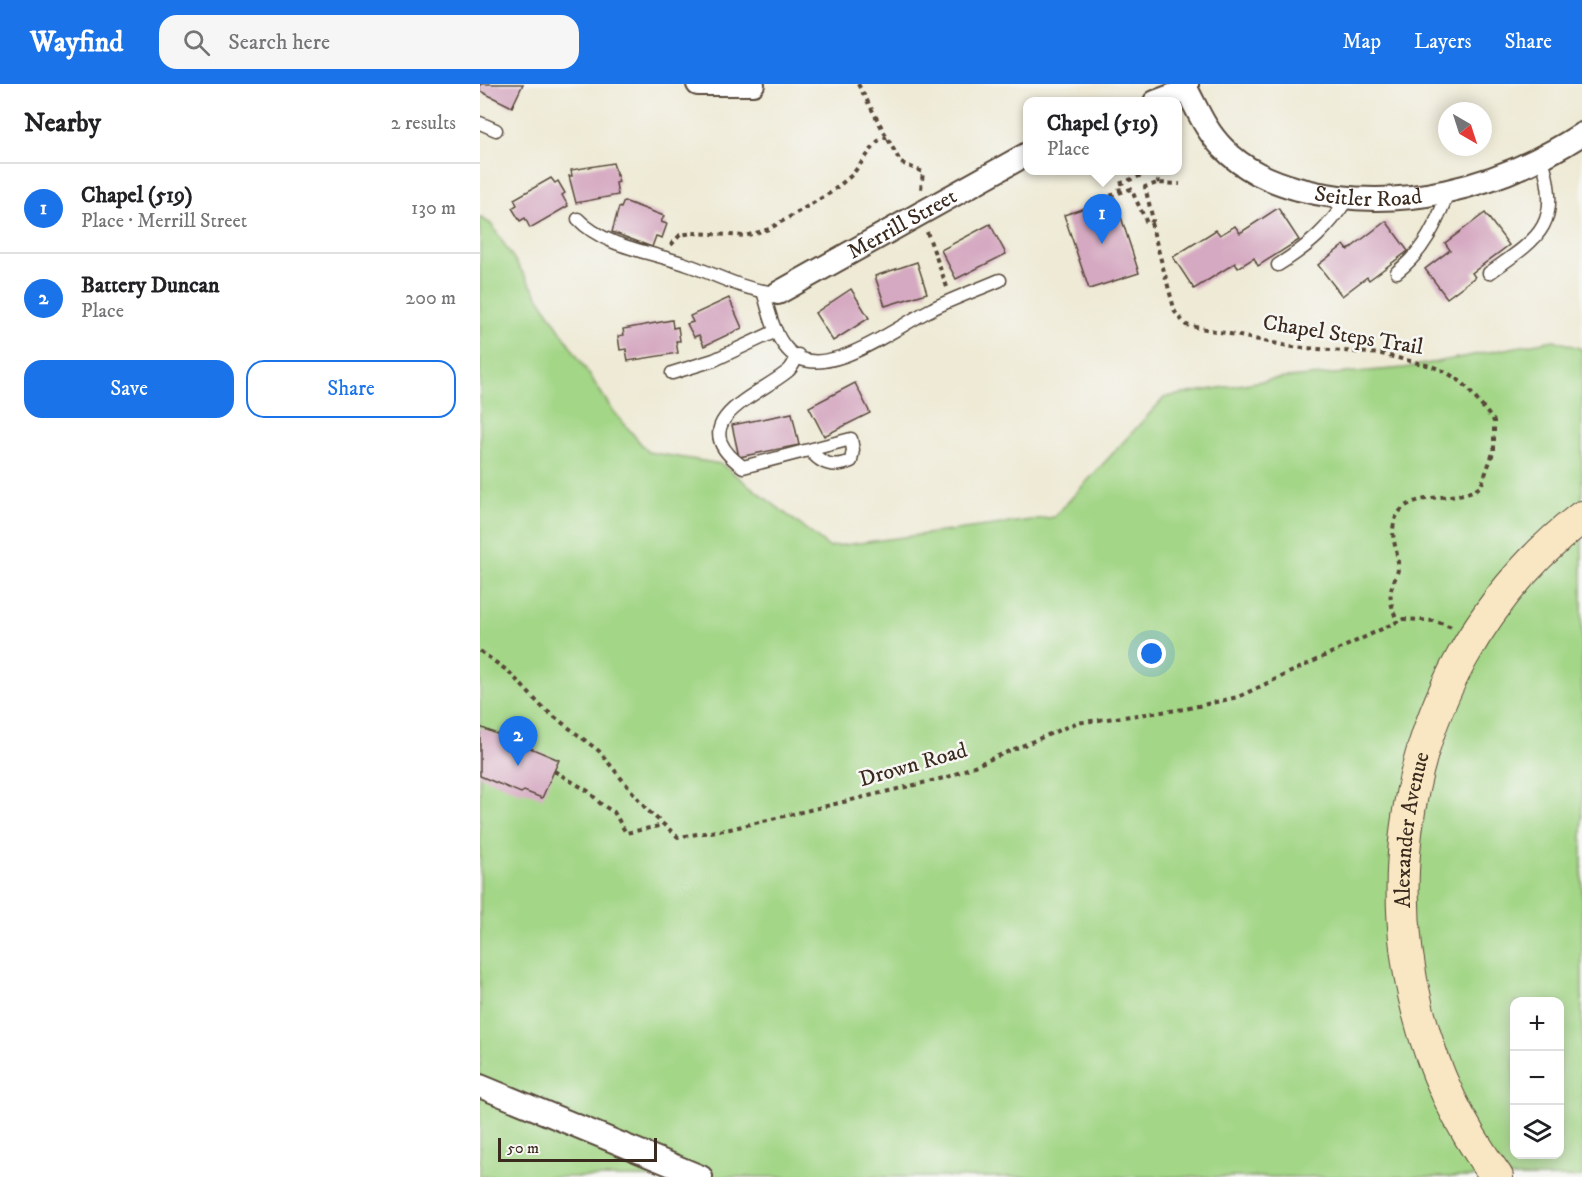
<!DOCTYPE html>
<meta charset="utf-8">
<style>
:root{--surface:#fff;--page:#f6f6f6;--text:#202124;--muted:#757577;--line:#e0e0e0;--accent:#1a73e8}
body{margin:0;font-family:"IM FELL DW Pica",serif;background:var(--page);color:var(--text)}
.controls{position:absolute;right:18px;bottom:18px;display:grid;overflow:hidden;border-radius:12px;box-shadow:0 3px 15px #0003}
.controls button{width:54px;height:54px;display:grid;place-items:center;padding:0;border:0;border-bottom:2px solid var(--line);background:var(--surface);color:var(--text);font:30px sans-serif}
.compass{position:absolute;left:958px;top:18px;width:54px;height:54px;border-radius:50%;background:var(--surface);box-shadow:0 3px 15px #0003;rotate:141deg}
.scale{position:absolute;left:18px;bottom:15px;width:159px;box-sizing:border-box;padding-left:6px;border:3px solid #3b2a1e;border-top:0;font-size:16px;line-height:21px;white-space:nowrap;color:#3b2a1e;-webkit-text-stroke:4px #f6f6f2;paint-order:stroke}
.you{position:absolute;left:672px;top:570px;width:21px;height:21px;margin:-15px;border:4px solid #fff;border-radius:50%;background:#1a73e8;box-shadow:0 0 0 9px #1a73e833}
.badge{display:grid;place-items:center;width:39px;height:39px;border-radius:50%;background:var(--accent);color:#fff;font-size:20px;font-weight:700}
.pin{position:absolute;translate:-50% -50px;filter:drop-shadow(0 2px 3px #0008)}
.pin::after{content:'';position:absolute;top:32px;width:21px;height:18px;background:inherit;clip-path:polygon(0 0,100% 0,50% 100%)}
.popup{position:absolute;left:543px;top:13px;width:159px;height:78px;box-sizing:border-box;display:grid;place-content:center;border-radius:12px;background:var(--surface);filter:drop-shadow(0 2px 4px #0005);font-size:20px;white-space:nowrap;color:var(--muted)}
.popup b{font-size:22px;color:var(--text)}
.popup::after{content:'';position:absolute;left:50%;top:100%;margin-left:-12px;border:12px solid transparent;border-top-color:var(--surface)}
.list{margin:0;padding:0;list-style:none}
h2{display:flex;justify-content:space-between;align-items:center;height:78px;margin:0;padding:0 24px;font-size:26px}
h2 small{font-size:20px;font-weight:400;color:var(--muted)}
.list li{display:grid;grid-template-columns:39px 1fr auto;gap:18px;align-items:center;box-sizing:border-box;height:90px;padding:0 24px;border-top:2px solid var(--line)}
.list b{display:block;font-size:22px;white-space:nowrap}
.list p{margin:0;font-size:20px;white-space:nowrap;color:var(--muted)}
.list em{font-size:20px;font-style:normal;color:var(--muted)}
.actions{display:flex;gap:12px;padding:18px 24px}
.actions a{flex:1;padding:14px 0;border:2px solid var(--accent);border-radius:18px;text-align:center;font-size:21px;color:var(--accent)}
.actions .main{background:var(--accent);color:#fff}
.icon{flex:none;width:33px;height:33px;fill:none;stroke:currentColor;stroke-width:2;stroke-linecap:round;stroke-linejoin:round}
.map{position:relative;flex:none;width:1102px;height:1093px;overflow:hidden}
header{display:flex;align-items:center;gap:36px;box-sizing:border-box;height:84px;padding:0 30px;background:var(--accent);color:#fff}
header strong{font-size:28px}
nav{display:flex;gap:33px;margin-inline-start:auto;font-size:21px}
.search{width:420px;height:54px;background:var(--page);display:flex;align-items:center;gap:15px;box-sizing:border-box;padding:0 21px;border-radius:18px;color:var(--muted);font-size:22px}
main{display:flex}
aside{flex:1;background:var(--surface)}
.map>svg:first-child{display:block}
.green{fill:#a3d686;stroke:#6f8052;stroke-width:1.5;fill-rule:evenodd}
.building{fill:#d5a9c1}
.lines{fill:none;stroke-linecap:round;stroke-linejoin:round}
.lane-casing{stroke:#564739;stroke-width:15}
.street-casing{stroke:#564739;stroke-width:26}
.secondary-casing{stroke:#564739;stroke-width:34}
.path{stroke:#564739;stroke-width:4;stroke-dasharray:4.5 4.5;stroke-linecap:butt}
.lane{stroke:#fff;stroke-width:12}
.street{stroke:#fff;stroke-width:22}
.secondary{stroke:#f9e7c3;stroke-width:32}
.labels{text-anchor:middle;dominant-baseline:central;stroke-width:5;stroke-linejoin:round;paint-order:stroke}
.street-label{font-size:22px;fill:#3b2a1e;stroke:#f6f6f2}
</style>
<header>
<strong>Wayfind</strong>
<div class="search"><svg class="icon" aria-label="search" viewBox="0 0 24 24"><circle cx="10" cy="10" r="6"/><path d="M15 15l6 6"/></svg>Search here</div>
<nav><a>Map</a><a>Layers</a><a>Share</a></nav>
</header>
<main>
<aside>
<h2>Nearby<small>2 results</small></h2>
<ul class="list">
<li><span class="badge">1</span><div><b>Chapel (519)</b><p>Place · Merrill Street</p></div><em>130 m</em></li>
<li><span class="badge">2</span><div><b>Battery Duncan</b><p>Place</p></div><em>200 m</em></li>
</ul>
<div class="actions"><a class="main">Save</a><a>Share</a></div>
</aside>
<div class="map">
<svg width="1102" height="1093" viewBox="0 0 1102 1093">
<rect width="100%" height="100%" fill="#f6f6f2"/>
<filter id="ink" filterUnits="userSpaceOnUse"><feTurbulence type="fractalNoise" baseFrequency=".0167" numOctaves="2"/><feDisplacementMap in="SourceGraphic" scale="12" xChannelSelector="R" yChannelSelector="G"/><feConvolveMatrix kernelMatrix="1 2 1 2 8 2 1 2 1" color-interpolation-filters="sRGB"/></filter>
<filter id="wash" filterUnits="userSpaceOnUse"><feTurbulence type="fractalNoise" baseFrequency=".008" numOctaves="4" result="noise"/><feDisplacementMap in="SourceGraphic" scale="24" xChannelSelector="R" yChannelSelector="G"/><feGaussianBlur stdDeviation="1.35" result="paint"/><feColorMatrix in="noise" values="0 0 0 0 0 0 0 0 0 0 0 0 0 0 0 0 0 1.4 0 .05"/><feComposite in="paint" operator="in"/></filter>
<g filter="url(#wash)">
<rect width="100%" height="100%" fill="#eeead5"/>
<path class="green" d="M0,133L11,140L131,324L168,368L241,380L349,463L574,433L685,313L795,295L924,284L1074,256L1102,265V1093H0ZM1034,918H1080V1070H1034Z"/>
<g id="blocks">
<g class="building">
<polygon points="0,0 43,0 32,23 0,7"/>
<polygon points="133,79 139,98 136,99 138,111 96,119 89,92 92,92 91,86"/>
<polygon points="71,94 75,99 78,97 85,109 82,111 88,122 50,144 45,134 40,137 32,124 37,121 34,115"/>
<polygon points="635,114 659,189 609,205 584,131"/>
<polygon points="144,117 184,132 181,138 187,140 182,154 176,152 172,163 132,148 139,123 141,124"/>
<polygon points="798,124 819,156 778,182 774,174 758,184 755,179 714,205 693,173 736,146 740,151 755,142 760,149"/>
<polygon points="1005,129 1029,161 992,189 995,193 967,214 945,185 970,166 965,159"/>
<polygon points="906,137 928,167 889,196 887,193 862,212 838,181 864,161 868,166"/>
<polygon points="510,140 526,170 476,195 461,166"/>
<polygon points="437,178 447,209 405,222 395,192"/>
<polygon points="371,205 389,234 353,257 335,229"/>
<polygon points="249,214 262,244 224,262 219,251 214,253 207,240 213,238 210,232"/>
<polygon points="192,236 193,244 198,243 200,257 196,257 198,269 148,277 146,265 140,266 138,252 144,251 143,245"/>
<polygon points="375,299 390,329 344,352 329,323"/>
<polygon points="312,329 319,361 259,373 252,341"/>
<polygon points="0,643 79,676 62,714 44,707 41,709 0,692"/>
</g>
</g>
</g>
<g filter="url(#ink)">
<use href="#blocks" fill-opacity="0" stroke="#564739" stroke-width="1.5"/>
<g class="lines">
<defs>
<g id="lane">
<polyline points="0,39 16,46"/>
<path d="M98,135C124,163 172,168 208,181C235,190 261,205 290,208"/>
<path d="M798,181C830,161 847,146 868,114"/>
<path d="M917,188C944,167 957,139 968,108"/>
<path d="M1009,189C1062,152 1081,141 1062,74"/>
<path d="M283,207C289,227 293,250 308,266C341,303 420,240 452,225C474,214 497,206 520,196"/>
<path d="M318,271C315,276 313,283 308,287C276,313 201,338 263,383L371,355L373,366L371,377C354,384 342,381 331,367"/>
<polyline points="192,289 234,276 296,247"/>
</g>
<g id="street">
<polyline points="218,0 273,0"/>
<path id="s1" d="M707,6C718,27 726,47 743,64C764,86 790,97 818,105C917,131 1018,104 1102,50"/>
<polyline points="675,18 707,6 707,0"/>
<path id="s2" d="M298,209L547,70"/>
<polyline points="0,1002 221,1093"/>
</g>
<g id="secondary">
<path id="s3" d="M1017,1093C865,889 899,590 1102,433"/>
</g>
</defs>
<use href="#lane" class="lane-casing"/>
<use href="#street" class="street-casing"/>
<use href="#secondary" class="secondary-casing"/>
<g class="path">
<polyline points="378,0 421,79 443,88 441,105"/>
<polyline points="675,87 679,99"/>
<polyline points="640,108 639,100 675,86"/>
<polyline points="618,120 617,116 651,105 667,139 671,139 673,136 665,103 677,99 700,100"/>
<path d="M671,139L695,228L706,241L813,263L901,270L951,282L966,288L983,299L1014,337V366L1001,402C978,422 915,400 913,447C913,459 919,472 918,484C918,490 914,496 912,502C908,514 913,525 917,538"/>
<polyline points="447,148 467,203"/>
<polyline points="191,161 200,151 213,149 265,152 289,145 350,109 372,91 398,57 407,53"/>
<polyline points="0,567 29,588 63,624 119,667 167,726 198,753 250,745 468,693 596,639 705,625 758,613 923,535 955,537 972,543"/>
<polyline points="74,687 108,707 122,721 134,728 146,749 184,741"/>
</g>
<use href="#lane" class="lane"/>
<use href="#street" class="street"/>
<use href="#secondary" class="secondary"/>
</g>
</g>
<g class="labels">
<g class="street-label">
<text stroke="none"><textPath href="#s1" startOffset="226">Seitler Road</textPath></text>
<text stroke="none"><textPath href="#s2" startOffset="142">Merrill Street</textPath></text>
<text transform="translate(863 251) rotate(9)">Chapel Steps Trail</text>
<text transform="translate(433 681) rotate(-16)">Drown Road</text>
<text stroke="none"><textPath href="#s3" startOffset="368">Alexander Avenue</textPath></text>
</g>
</g>
</svg>
<div class="controls">
<button>+</button>
<button>−</button>
<button><svg class="icon" aria-label="layers" viewBox="0 0 24 24"><path d="M12 4l9 5-9 5-9-5zM3 14l9 5 9-5"/></svg></button>
</div>
<svg class="compass" viewBox="-18 -18 36 36"><path d="M0-13l5 13h-10z" fill="#e53935"/><path d="M0 13l5-13h-10z" fill="#757577"/></svg>
<div class="scale">50 m</div>
<div class="you"></div>
<div class="pin badge" style="left:622px;top:160px">1</div>
<div class="popup"><b>Chapel (519)</b>Place</div>
<div class="pin badge" style="left:38px;top:682px">2</div>
</div>
</main>
